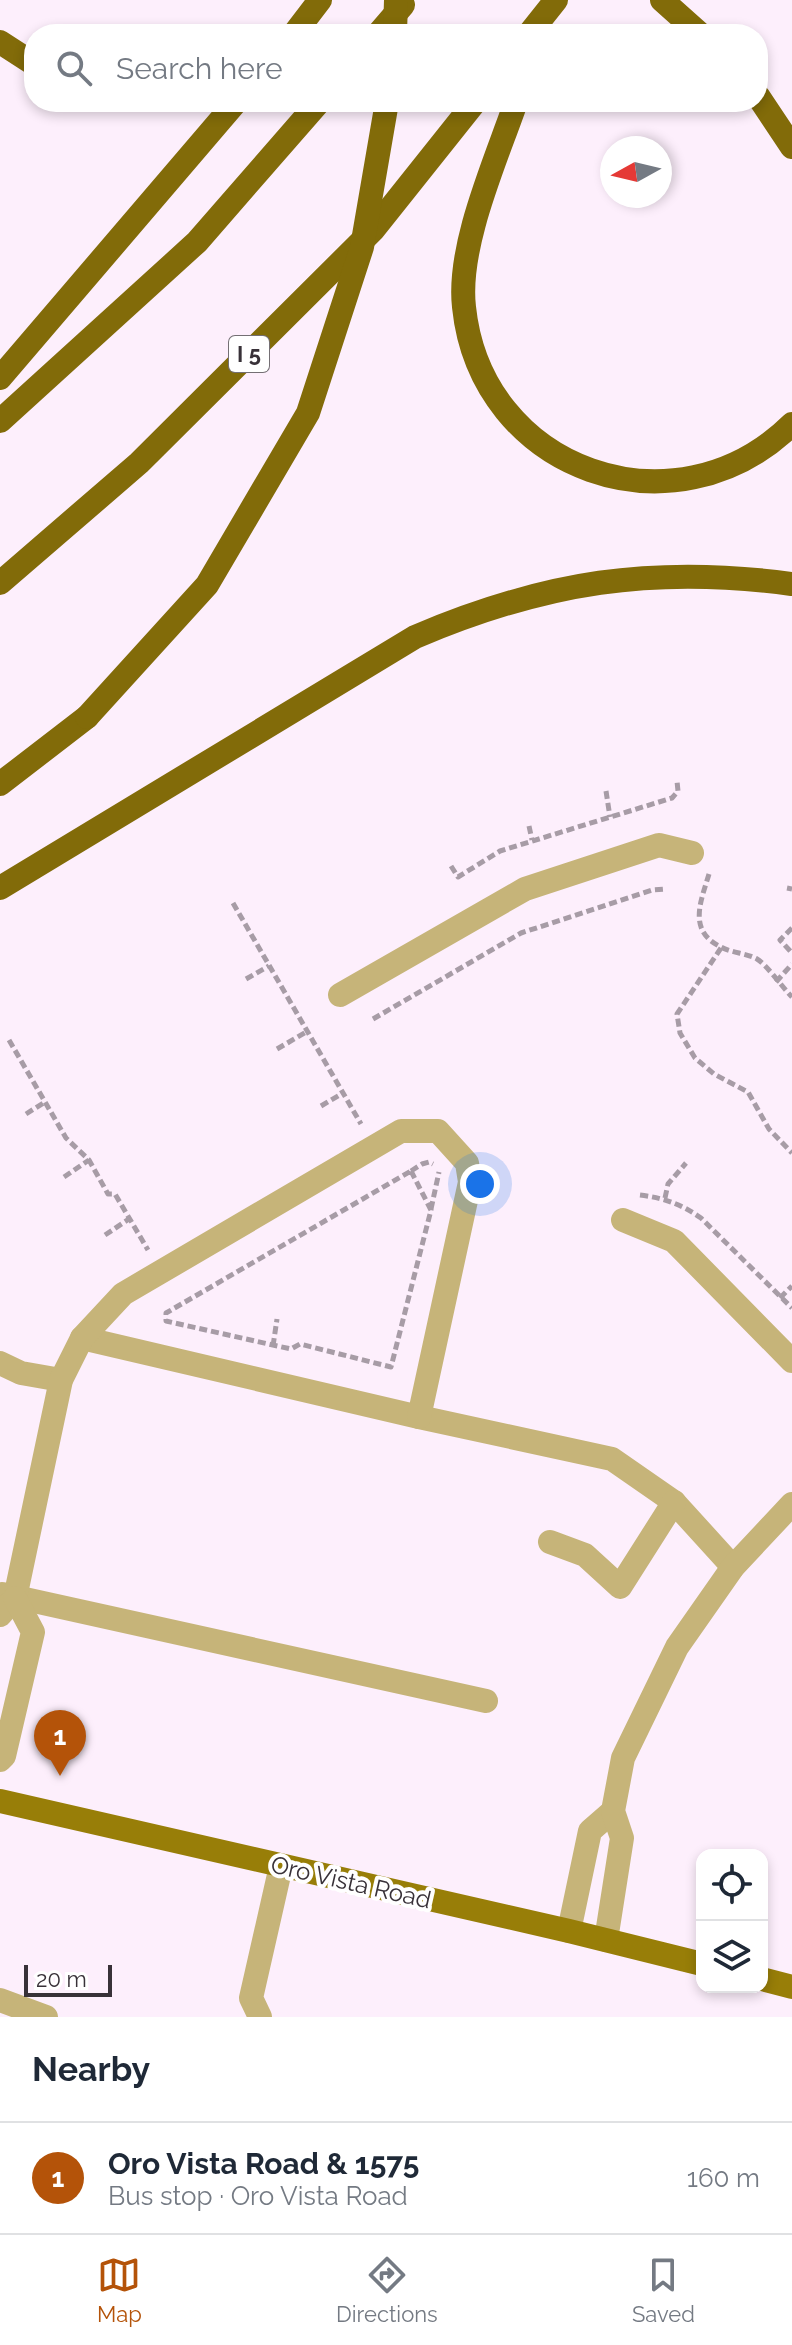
<!DOCTYPE html>
<meta charset="utf-8">
<style>
:root{--surface:#fff;--page:#f6f6f7;--text:#1f2937;--muted:#747a83;--line:#e0e1e3;--accent:#b45309}
body{margin:0;font-family:Raleway,sans-serif;background:var(--page);color:var(--text)}
.controls{position:absolute;right:24px;bottom:24px;display:grid;overflow:hidden;border-radius:16px;box-shadow:0 4px 12px #0003}
.controls button{width:72px;height:72px;display:grid;place-items:center;padding:0;border:0;border-bottom:2px solid var(--line);background:var(--surface);color:var(--text);font:40px sans-serif}
.compass{position:absolute;left:600px;top:136px;width:72px;height:72px;border-radius:50%;background:var(--surface);box-shadow:0 4px 12px #0003;rotate:262deg}
.scale{position:absolute;left:24px;bottom:20px;width:88px;box-sizing:border-box;padding-left:8px;border:4px solid #383138;border-top:0;font-size:22px;line-height:28px;white-space:nowrap;color:#383138;-webkit-text-stroke:6px #fff;paint-order:stroke}
.you{position:absolute;left:480px;top:1184px;width:28px;height:28px;margin:-20px;border:6px solid #fff;border-radius:50%;background:#1a73e8;box-shadow:0 0 0 12px #1a73e833}
.badge{display:grid;place-items:center;width:52px;height:52px;border-radius:50%;background:var(--accent);color:#fff;font-size:26px;font-weight:700}
.pin{position:absolute;translate:-50% -66px;filter:drop-shadow(0 2px 4px #0008)}
.pin::after{content:'';position:absolute;top:42px;width:28px;height:24px;background:inherit;clip-path:polygon(0 0,100% 0,50% 100%)}
.list{margin:0;padding:0;list-style:none}
h2{display:flex;justify-content:space-between;align-items:center;height:104px;margin:0;padding:0 32px;font-size:34px}
h2 small{font-size:26px;font-weight:400;color:var(--muted)}
.list li{display:grid;grid-template-columns:52px 1fr auto;gap:24px;align-items:center;box-sizing:border-box;height:112px;padding:0 32px;border-top:2px solid var(--line)}
.list b{display:block;font-size:30px;white-space:nowrap}
.list p{margin:0;font-size:26px;white-space:nowrap;color:var(--muted)}
.list em{font-size:26px;font-style:normal;color:var(--muted)}
.icon{flex:none;width:44px;height:44px;fill:none;stroke:currentColor;stroke-width:2;stroke-linecap:round;stroke-linejoin:round}
.map{position:relative;flex:none;width:792px;height:2017px;overflow:hidden}
.search{position:absolute;background:var(--surface);box-shadow:0 4px 12px #0003;left:24px;right:24px;top:24px;height:88px;display:flex;align-items:center;gap:20px;box-sizing:border-box;padding:0 28px;border-radius:32px;color:var(--muted);font-size:30px}
.sheet{height:216px;background:var(--surface)}
nav{display:flex;justify-content:space-around;align-items:center;box-sizing:border-box;height:112px;border-top:2px solid var(--line);background:var(--surface);font-size:22px;color:var(--muted)}
nav a{display:grid;justify-items:center;gap:4px}
nav .on{color:var(--accent)}
.map>svg:first-child{display:block}
.lines{fill:none;stroke-linecap:round;stroke-linejoin:round}
.path{stroke:#a79ca6;stroke-width:5;stroke-dasharray:8 4;stroke-linecap:butt}
.minor{stroke:#c6b479;stroke-width:24}
.major{stroke:#987e08;stroke-width:24}
.highway{stroke:#826b09;stroke-width:24}
.highway-bridge{stroke:#826b09;stroke-width:24}
.labels{text-anchor:middle;dominant-baseline:central;stroke-width:8;stroke-linejoin:round;paint-order:stroke}
.shield{fill:#fff;stroke:#746f74;stroke-width:2}
.shield-label{font-size:22px;font-weight:bold;fill:#383138}
.street-label{font-size:24px;fill:#383138;stroke:#fff}
</style>
<div class="map">
<svg width="792" height="2017" viewBox="0 0 792 2017">
<rect width="100%" height="100%" fill="#fdeffc"/>
<g class="lines">
<g class="path">
<polyline points="606,791 610,817"/>
<polyline points="529,826 532,840"/>
<polyline points="451,866 458,877 500,851 672,798 678,791 677,781"/>
<path d="M709,874C701,901 687,931 721,947C732,953 746,953 757,959C767,965 782,987 792,997"/>
<polyline points="787,888 792,889"/>
<polyline points="233,903 361,1124"/>
<polyline points="792,928 780,940 792,953"/>
<polyline points="721,948 677,1014 680,1033 695,1058 714,1074 748,1092 769,1129 792,1153"/>
<polyline points="246,979 269,966"/>
<polyline points="776,982 792,964"/>
<polyline points="373,1019 521,933 652,890 665,889"/>
<polyline points="9,1040 66,1138 89,1160 108,1194 115,1194 148,1250"/>
<polyline points="277,1049 308,1031"/>
<polyline points="321,1106 343,1093"/>
<polyline points="26,1114 45,1102"/>
<polygon points="411,1171 431,1210 391,1367 300,1344 291,1349 166,1321 166,1313"/>
<polyline points="411,1171 422,1164 429,1162 433,1164"/>
<polyline points="64,1177 89,1160"/>
<path d="M640,1195C664,1198 681,1204 701,1218L792,1308"/>
<polyline points="665,1198 668,1184 686,1163"/>
<polyline points="431,1209 439,1172"/>
<polyline points="105,1235 129,1219"/>
<polyline points="780,1298 792,1286"/>
<polyline points="273,1346 277,1319"/>
</g>
<g class="minor">
<polyline points="340,995 525,889 659,845 692,853"/>
<polyline points="623,1220 674,1241 792,1361"/>
<polyline points="82,1338 419,1417 612,1459 674,1502 733,1567"/>
<polyline points="0,1363 21,1373 61,1380"/>
<polyline points="550,1542 585,1555 620,1587 674,1502"/>
<polyline points="2,1594 486,1701"/>
<polyline points="0,1615 15,1598 61,1380 82,1338 123,1294 401,1131 438,1131 467,1163 470,1182 419,1417"/>
<polyline points="0,1760 4,1756 33,1632 15,1598"/>
<polyline points="569,1931 590,1831 613,1811"/>
<polyline points="606,1940 622,1838 613,1811 623,1758 677,1647 733,1567 792,1504"/>
<polyline points="0,2000 46,2017"/>
<polyline points="260,2017 251,1998 281,1866"/>
</g>
<g class="major">
<polyline points="0,1801 569,1931 702,1964"/>
<polyline points="762,1979 792,1987"/>
</g>
<g class="highway">
<polyline points="662,0 700,34"/>
<polyline points="294,34 320,0"/>
<polyline points="378,34 403,5"/>
<polyline points="529,34 556,0"/>
<polyline points="0,42 34,64"/>
<polyline points="758,96 792,147"/>
<path d="M516,102C496,160 457,246 464,307C481,471 675,539 792,424"/>
<polyline points="0,378 236,102"/>
<polyline points="0,421 197,242 319,102"/>
<polyline points="0,583 139,463 373,230 475,102"/>
<polyline points="0,784 87,717"/>
<path d="M0,888L415,637C544,582 653,565 792,584"/>
</g>
<g class="highway-bridge">
<polyline points="395,34 396,0"/>
<polyline points="87,717 207,585 308,413 362,247 387,102"/>
</g>
</g>
<g class="labels">
<rect class="shield" x="229" y="336" width="40" height="36" rx="6"/>
<g class="shield-label">
<text x="249" y="354">I 5</text>
</g>
<g class="street-label">
<text transform="translate(351 1882) rotate(13)">Oro Vista Road</text>
</g>
</g>
</svg>
<div class="controls">
<button><svg class="icon" aria-label="locate" viewBox="0 0 24 24"><circle cx="12" cy="12" r="6"/><path d="M12 2v4M12 18v4M2 12h4M18 12h4"/></svg></button>
<button><svg class="icon" aria-label="layers" viewBox="0 0 24 24"><path d="M12 4l9 5-9 5-9-5zM3 14l9 5 9-5"/></svg></button>
</div>
<svg class="compass" viewBox="-18 -18 36 36"><path d="M0-13l5 13h-10z" fill="#e53935"/><path d="M0 13l5-13h-10z" fill="#747a83"/></svg>
<div class="scale">20 m</div>
<div class="you"></div>
<div class="pin badge" style="left:60px;top:1776px">1</div>
<div class="search"><svg class="icon" aria-label="search" viewBox="0 0 24 24"><circle cx="10" cy="10" r="6"/><path d="M15 15l6 6"/></svg>Search here</div>
</div>
<section class="sheet">
<h2>Nearby<small></small></h2>
<ul class="list">
<li><span class="badge">1</span><div><b>Oro Vista Road &amp; 1575</b><p>Bus stop · Oro Vista Road</p></div><em>160 m</em></li>
</ul>
</section>
<nav>
<a class="on"><svg class="icon" aria-label="map" viewBox="0 0 24 24"><path d="M3 6l6-2 6 2 6-2v14l-6 2-6-2-6 2zM9 4v14M15 6v14"/></svg>Map</a>
<a><svg class="icon" aria-label="directions" viewBox="0 0 24 24"><path d="M12 3l9 9-9 9-9-9zM9 14v-3h6M13 9l2 2-2 2"/></svg>Directions</a>
<a><svg class="icon" aria-label="saved" viewBox="0 0 24 24"><path d="M7 4h10v16l-5-4-5 4z"/></svg>Saved</a>
</nav>
